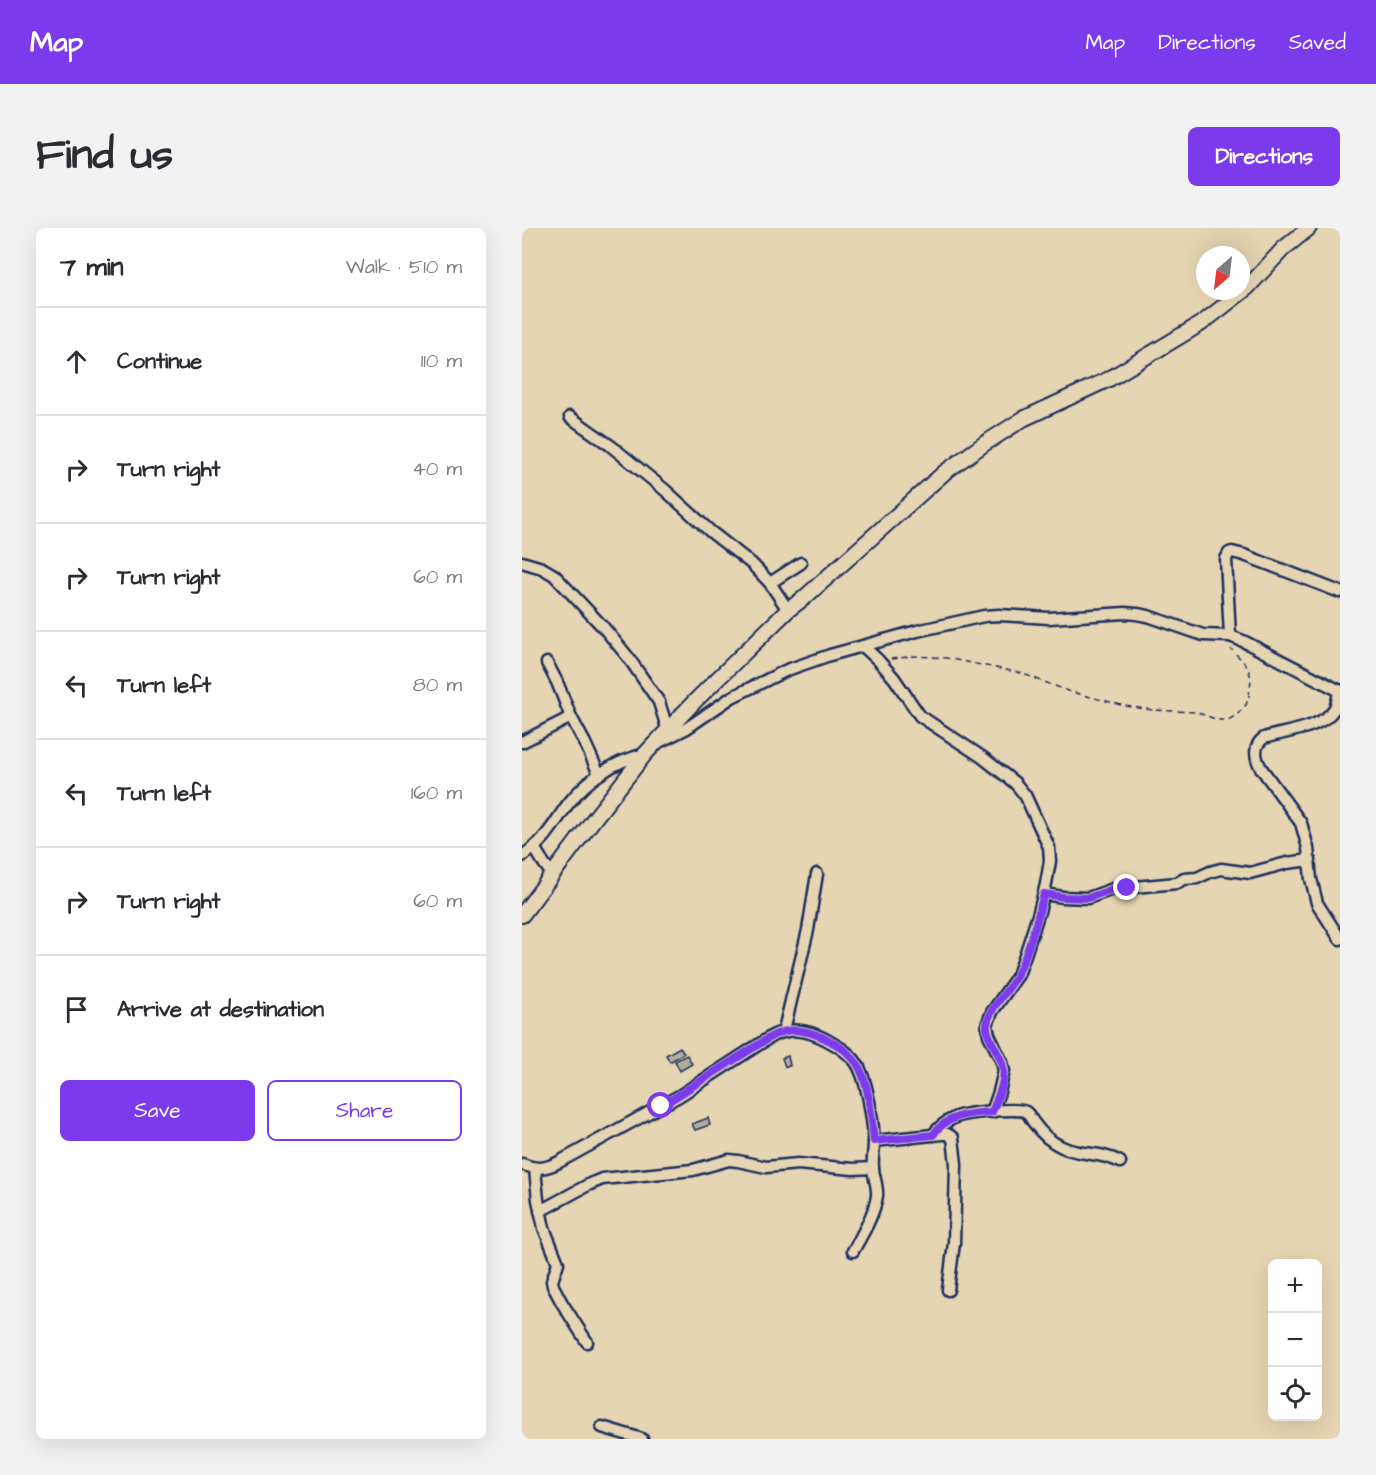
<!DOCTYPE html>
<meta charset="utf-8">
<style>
:root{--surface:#fff;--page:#f2f2f3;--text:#2b2b33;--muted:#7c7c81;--line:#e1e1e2;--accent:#7c3aed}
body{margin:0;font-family:"Architects Daughter",sans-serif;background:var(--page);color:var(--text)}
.controls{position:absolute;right:18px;bottom:18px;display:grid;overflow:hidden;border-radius:9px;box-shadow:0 6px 24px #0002}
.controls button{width:54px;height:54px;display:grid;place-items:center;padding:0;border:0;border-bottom:2px solid var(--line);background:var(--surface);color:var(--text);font:30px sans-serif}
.compass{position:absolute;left:674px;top:18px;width:54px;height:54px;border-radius:50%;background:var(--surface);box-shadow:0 6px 24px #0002;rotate:208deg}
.stop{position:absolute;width:18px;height:18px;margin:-14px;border:4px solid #7c3aed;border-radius:50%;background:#fff}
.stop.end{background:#7c3aed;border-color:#fff;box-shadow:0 2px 6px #0008}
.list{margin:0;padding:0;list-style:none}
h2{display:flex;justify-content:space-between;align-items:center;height:78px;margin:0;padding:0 24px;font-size:26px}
h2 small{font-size:20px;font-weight:400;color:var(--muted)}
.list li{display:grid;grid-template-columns:39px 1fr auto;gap:18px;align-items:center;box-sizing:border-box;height:108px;padding:0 24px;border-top:2px solid var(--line)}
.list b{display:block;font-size:22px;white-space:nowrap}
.list em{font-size:20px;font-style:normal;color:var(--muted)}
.actions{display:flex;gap:12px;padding:18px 24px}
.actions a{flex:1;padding:14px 0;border:2px solid var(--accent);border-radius:9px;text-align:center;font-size:21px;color:var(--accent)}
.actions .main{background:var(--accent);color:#fff}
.icon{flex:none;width:33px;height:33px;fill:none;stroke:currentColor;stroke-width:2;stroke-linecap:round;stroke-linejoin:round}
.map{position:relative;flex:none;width:818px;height:1211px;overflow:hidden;border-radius:9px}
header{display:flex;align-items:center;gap:36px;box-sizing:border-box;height:84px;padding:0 30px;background:var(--accent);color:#fff}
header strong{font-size:28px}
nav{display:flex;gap:33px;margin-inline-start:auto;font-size:21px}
.intro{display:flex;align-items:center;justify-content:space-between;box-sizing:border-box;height:144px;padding:0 36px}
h1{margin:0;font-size:42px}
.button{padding:15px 27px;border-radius:9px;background:var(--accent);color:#fff;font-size:21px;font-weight:700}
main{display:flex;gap:36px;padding:0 36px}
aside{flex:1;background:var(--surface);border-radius:9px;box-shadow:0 6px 24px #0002}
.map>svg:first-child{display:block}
.building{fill:#b3ac9d;stroke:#1b2f5e;stroke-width:1.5}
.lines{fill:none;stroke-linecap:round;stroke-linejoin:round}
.street-casing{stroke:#1b2f5e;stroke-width:15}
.secondary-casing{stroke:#1b2f5e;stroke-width:18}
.path{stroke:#1b2f5e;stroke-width:1.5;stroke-dasharray:6 4.5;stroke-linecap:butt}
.street{stroke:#e6d5b2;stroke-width:10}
.secondary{stroke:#e6d5b2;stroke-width:14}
.route{stroke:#7c3aed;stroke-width:8}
</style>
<header>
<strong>Map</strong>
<nav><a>Map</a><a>Directions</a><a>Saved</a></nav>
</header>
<div class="intro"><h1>Find us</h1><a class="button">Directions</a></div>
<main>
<aside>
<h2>7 min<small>Walk · 510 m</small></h2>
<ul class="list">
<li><svg class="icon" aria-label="ahead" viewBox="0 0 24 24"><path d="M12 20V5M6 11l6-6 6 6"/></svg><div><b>Continue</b></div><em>110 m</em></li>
<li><svg class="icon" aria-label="right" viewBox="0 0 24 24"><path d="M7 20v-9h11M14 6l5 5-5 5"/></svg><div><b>Turn right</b></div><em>40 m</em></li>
<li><svg class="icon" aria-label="right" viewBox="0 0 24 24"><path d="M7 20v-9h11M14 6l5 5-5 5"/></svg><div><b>Turn right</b></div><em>60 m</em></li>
<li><svg class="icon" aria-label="left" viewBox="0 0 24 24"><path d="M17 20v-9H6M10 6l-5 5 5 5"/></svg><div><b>Turn left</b></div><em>80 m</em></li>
<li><svg class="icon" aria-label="left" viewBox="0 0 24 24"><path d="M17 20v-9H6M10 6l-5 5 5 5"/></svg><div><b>Turn left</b></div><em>160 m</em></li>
<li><svg class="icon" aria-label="right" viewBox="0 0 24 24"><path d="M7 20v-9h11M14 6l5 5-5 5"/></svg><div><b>Turn right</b></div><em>60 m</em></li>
<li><svg class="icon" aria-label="arrive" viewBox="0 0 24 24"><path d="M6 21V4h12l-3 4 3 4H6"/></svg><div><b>Arrive at destination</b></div></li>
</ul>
<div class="actions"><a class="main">Save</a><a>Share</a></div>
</aside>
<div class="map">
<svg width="818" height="1211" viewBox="0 0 818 1211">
<rect width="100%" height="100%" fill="#e6d5b2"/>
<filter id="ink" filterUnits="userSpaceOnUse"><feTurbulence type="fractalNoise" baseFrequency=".0167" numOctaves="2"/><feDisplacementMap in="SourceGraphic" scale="12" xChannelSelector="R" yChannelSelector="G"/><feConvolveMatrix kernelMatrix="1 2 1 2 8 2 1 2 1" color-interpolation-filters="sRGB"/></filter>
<g filter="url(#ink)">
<g class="building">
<polygon points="158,819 162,825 148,834 144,827"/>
<polygon points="165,827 170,836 158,843 153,833"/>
<polygon points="266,828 268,838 263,839 260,830"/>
<polygon points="186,890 188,897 173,902 170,896"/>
</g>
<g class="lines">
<defs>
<g id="street">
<polyline points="48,189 89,218 143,262 189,304 230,336 248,355 266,382"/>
<polyline points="0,334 20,340 32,347 82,400 106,429 137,474 146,503"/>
<polyline points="248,355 279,335"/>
<polyline points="708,408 704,331 707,325 710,324 722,327 818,364"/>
<polyline points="341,418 356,432 372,450 398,488 460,529 493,555 503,567 527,619 528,633 524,656 517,684 504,724 496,747 470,784 465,797 467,807 480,834 482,843 477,864 470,884"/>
<polyline points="25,435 35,454 49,489 63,515 77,546"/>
<path d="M817,462C816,469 816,475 812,481C800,501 763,503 742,510C731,517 733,530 739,540L779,595L786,620L789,651L795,675L818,711"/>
<polyline points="139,513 165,500 210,469 265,442 308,427 395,403 462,388 477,387 527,390 603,385 615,386 626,388 681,407 708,408 721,413 818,463"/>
<polyline points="0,514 49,489"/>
<polyline points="12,619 21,634 30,646"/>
<path d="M0,628C25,612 30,598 46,576C65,551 93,533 123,526"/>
<polyline points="522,666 541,669 566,670 591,661 655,655 662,651 675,650 688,644 699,641 728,645 765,635 788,632"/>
<polyline points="262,802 286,702 295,646"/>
<path d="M411,907C416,900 423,894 432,890C440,885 498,879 504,884C508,887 509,892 512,895C519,905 529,914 540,919C559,928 578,923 598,934"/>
<polyline points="352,913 420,906 425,906 431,910 434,936 432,1015 426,1062"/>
<path d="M0,936C15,942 23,941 37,934L157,868L250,808C269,799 285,802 303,811C314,817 325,823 333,833C345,848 351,893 352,913C352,922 350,932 351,941C352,950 356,959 355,968C352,987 340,1007 331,1023"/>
<polyline points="13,941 16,972 22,1000 36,1035 30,1053 31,1058 40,1075 65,1114"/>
<polyline points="18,983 66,957 80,951 171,942 207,932 216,933 244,939 276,936 331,941 351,940"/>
<polyline points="80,1199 120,1211"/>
</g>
<polyline id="secondary" points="0,687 72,591 123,526 173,473 266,382 282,370 423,244 462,216 501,191 587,151 680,95 725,60 761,21 787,0"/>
</defs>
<use href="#street" class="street-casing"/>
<use href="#secondary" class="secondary-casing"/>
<polyline class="path" points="369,431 394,428 424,430 499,445 546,463 603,478 631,482 674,484 696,492 706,492 715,487 724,477 727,468 729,451 727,443 721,433 709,421"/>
<use href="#street" class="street"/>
<use href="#secondary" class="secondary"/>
</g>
</g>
<g class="lines" filter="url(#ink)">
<path class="route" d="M139,878L250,808C267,800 278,801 295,807C308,812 324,821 333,833C347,850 350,892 352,913L411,907C424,887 448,885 470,884C475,871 484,853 481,839C479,826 463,809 465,796C469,776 488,763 496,745C508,720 515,692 522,666L541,669L566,670L591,661L605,660"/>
</g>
</svg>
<div class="controls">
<button>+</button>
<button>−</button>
<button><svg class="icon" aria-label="locate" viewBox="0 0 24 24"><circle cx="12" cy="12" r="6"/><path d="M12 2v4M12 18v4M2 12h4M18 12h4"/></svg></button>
</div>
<svg class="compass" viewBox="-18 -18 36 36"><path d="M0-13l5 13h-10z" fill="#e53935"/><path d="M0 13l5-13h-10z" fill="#7c7c81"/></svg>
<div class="stop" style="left:139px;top:878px"></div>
<div class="stop end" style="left:605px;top:660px"></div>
</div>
</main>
